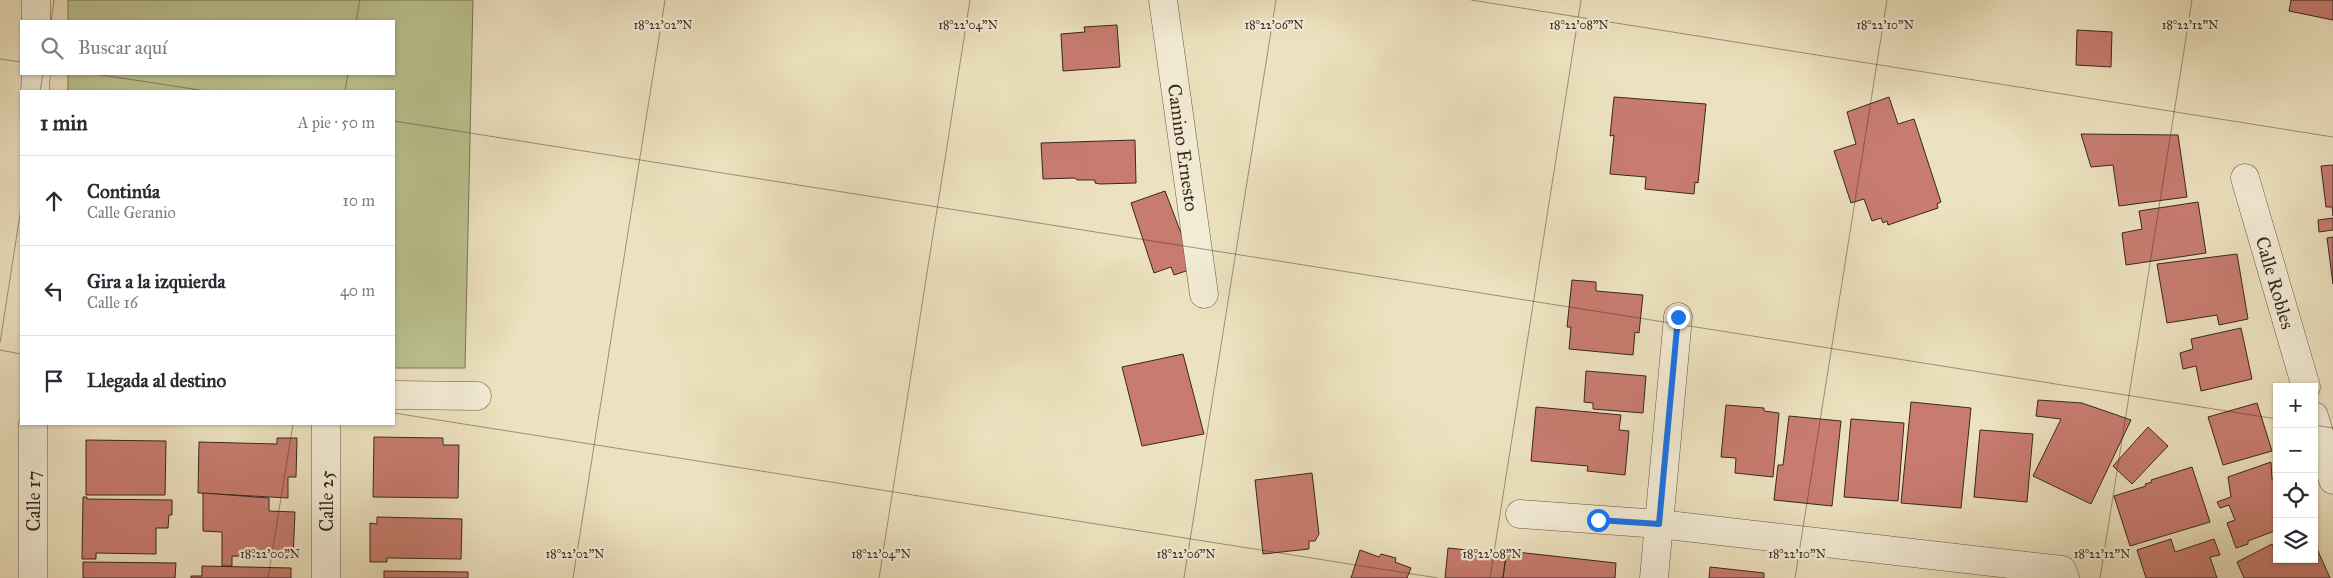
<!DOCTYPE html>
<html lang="es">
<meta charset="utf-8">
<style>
:root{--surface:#fff;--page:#f2f2f3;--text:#2b2b33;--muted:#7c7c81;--line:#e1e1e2}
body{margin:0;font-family:"IM FELL Great Primer",serif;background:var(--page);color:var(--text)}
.controls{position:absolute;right:15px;bottom:15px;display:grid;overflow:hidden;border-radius:0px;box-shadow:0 1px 4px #0004}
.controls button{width:45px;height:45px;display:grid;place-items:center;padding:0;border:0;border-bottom:1px solid var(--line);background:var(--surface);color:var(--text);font:25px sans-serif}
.stop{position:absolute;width:15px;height:15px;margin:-11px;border:4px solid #1a73e8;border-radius:50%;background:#fff}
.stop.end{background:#1a73e8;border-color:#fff;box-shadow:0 1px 5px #0008}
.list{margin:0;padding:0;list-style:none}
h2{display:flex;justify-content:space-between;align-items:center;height:65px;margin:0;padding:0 20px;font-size:21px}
h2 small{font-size:16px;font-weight:400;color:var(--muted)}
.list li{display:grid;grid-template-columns:32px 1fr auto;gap:15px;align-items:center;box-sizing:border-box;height:90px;padding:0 20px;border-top:1px solid var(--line)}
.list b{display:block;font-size:19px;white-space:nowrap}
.list p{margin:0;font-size:16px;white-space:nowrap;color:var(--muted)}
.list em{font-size:16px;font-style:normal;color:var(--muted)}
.icon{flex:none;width:28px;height:28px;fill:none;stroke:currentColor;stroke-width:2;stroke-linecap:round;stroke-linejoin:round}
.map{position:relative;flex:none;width:2333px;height:578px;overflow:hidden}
.search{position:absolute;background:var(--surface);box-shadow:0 1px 4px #0004;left:20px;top:20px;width:375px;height:55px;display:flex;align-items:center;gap:12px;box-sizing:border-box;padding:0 18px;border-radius:0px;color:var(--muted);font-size:19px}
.panel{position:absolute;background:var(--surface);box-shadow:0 1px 4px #0004;left:20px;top:90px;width:375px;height:335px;border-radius:0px}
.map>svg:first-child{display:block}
.park{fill:#bbc290;stroke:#7a7458}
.building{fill:#c87c70;stroke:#382720}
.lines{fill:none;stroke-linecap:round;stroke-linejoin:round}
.minor-casing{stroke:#655648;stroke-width:29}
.minor{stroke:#f3ecd5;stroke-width:28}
.route{stroke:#1a73e8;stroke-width:6}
.ticks{fill:none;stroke:#382720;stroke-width:1;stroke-opacity:0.45}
.labels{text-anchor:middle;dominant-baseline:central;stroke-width:4.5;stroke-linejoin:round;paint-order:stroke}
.street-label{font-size:19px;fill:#382720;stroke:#f3ecd5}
.ticks-label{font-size:12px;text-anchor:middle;fill:#382720;stroke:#f3ecd5;stroke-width:4.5;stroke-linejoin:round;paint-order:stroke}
</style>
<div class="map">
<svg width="2333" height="578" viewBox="0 0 2333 578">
<rect width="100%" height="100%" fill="#ede2bf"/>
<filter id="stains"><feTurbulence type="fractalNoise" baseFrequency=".004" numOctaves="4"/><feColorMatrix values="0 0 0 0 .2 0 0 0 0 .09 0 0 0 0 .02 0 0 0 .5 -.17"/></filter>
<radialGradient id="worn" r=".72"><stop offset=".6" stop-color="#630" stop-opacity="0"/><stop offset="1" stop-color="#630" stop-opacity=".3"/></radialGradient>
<polygon class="park" points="68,0 473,0 465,368 394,368 394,91 68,91 68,74 394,74 394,21 68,21"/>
<g class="building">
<polygon points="2291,0 2333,0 2333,20 2289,11"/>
<polygon points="1117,25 1120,67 1063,71 1061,34 1085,32 1084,27"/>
<polygon points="2077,30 2112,32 2111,67 2076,65"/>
<polygon points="1614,97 1706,104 1698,183 1695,182 1694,194 1645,189 1646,177 1610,174 1614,135 1610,136"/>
<polygon points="1889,97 1898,124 1914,119 1941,202 1937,204 1938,208 1888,225 1887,221 1883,223 1881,218 1872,221 1864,199 1851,203 1834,151 1856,144 1847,112"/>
<polygon points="2081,134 2178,135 2187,197 2119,206 2113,165 2091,167"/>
<polygon points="1135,140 1136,183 1100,184 1095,183 1095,180 1077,180 1075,178 1043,179 1041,143"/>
<polygon points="2333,165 2333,216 2332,207 2326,207 2321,166"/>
<polygon points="1165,191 1187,249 1192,269 1174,275 1171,267 1154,273 1131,203"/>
<polygon points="2198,202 2206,253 2126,265 2122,233 2142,229 2139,211"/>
<polygon points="2333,218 2333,230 2319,232 2318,220"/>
<polygon points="2333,237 2333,284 2327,238"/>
<polygon points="2237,254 2248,319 2219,325 2217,315 2167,323 2157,264"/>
<polygon points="1572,280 1596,282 1596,291 1643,295 1639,333 1635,332 1633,355 1569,349 1571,327 1567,327"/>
<polygon points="2241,328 2252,379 2201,391 2196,366 2183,369 2180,353 2193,349 2191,339"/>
<polygon points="1183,354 1204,434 1142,446 1122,367"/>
<polygon points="1586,371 1646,376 1643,413 1593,409 1593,403 1584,402"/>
<polygon points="2038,400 2082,403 2131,420 2091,504 2033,476 2061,419 2036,416"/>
<polygon points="1911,402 1971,408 1961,508 1901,503"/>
<polygon points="2257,403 2272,451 2223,465 2208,417"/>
<polygon points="1726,405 1764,408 1764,411 1779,413 1773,477 1735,473 1736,458 1721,457"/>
<polygon points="1536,407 1621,415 1619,430 1629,431 1625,475 1587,471 1588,466 1531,461"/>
<polygon points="1789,416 1841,421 1832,506 1774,500 1778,465 1783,465"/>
<polygon points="1851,419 1904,423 1898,501 1844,497"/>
<polygon points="2148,427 2168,446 2132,484 2113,466"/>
<polygon points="1980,430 2033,434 2027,502 1974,497"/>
<polygon points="374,437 443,438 443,445 459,445 458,498 373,497"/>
<polygon points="277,438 297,438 296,477 288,477 288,498 198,493 199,442 277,444"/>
<polygon points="86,440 166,441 165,495 86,495"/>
<polygon points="2271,462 2272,479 2277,478 2277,530 2248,541 2248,544 2236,548 2227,523 2235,520 2229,505 2220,508 2217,502 2231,497 2228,477"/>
<polygon points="2192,467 2210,522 2130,546 2114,496 2146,486 2145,484 2152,482 2151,480"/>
<polygon points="1312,473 1319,534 1315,541 1309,541 1309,549 1263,554 1255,480"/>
<polygon points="203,493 269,498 269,511 295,512 293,558 232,556 232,566 222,566 222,532 203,531"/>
<polygon points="83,497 87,497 87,499 172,500 172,515 169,515 168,528 156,528 156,554 96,553 96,559 82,559"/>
<polygon points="377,517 462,519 461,559 387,558 387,562 370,562 370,523 377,524"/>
<polygon points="2171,539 2175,552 2214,539 2220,555 2210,557 2217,578 2146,578 2137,550"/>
<polygon points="2314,542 2330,578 2244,578 2237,562 2272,544 2274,549 2277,548 2277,559 2314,559"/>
<polygon points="1448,548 1506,554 1503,578 1445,578"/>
<polygon points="1360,550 1379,557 1381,554 1396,558 1395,562 1411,568 1407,578 1351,578"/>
<polygon points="1507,551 1616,563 1615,578 1503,578"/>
<polygon points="83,562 176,563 175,578 83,578"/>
<polygon points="202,566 291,568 291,578 191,578 191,576 202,576"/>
<polygon points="1710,567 1764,573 1764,578 1709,578"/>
<polygon points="384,571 468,572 468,578 384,578"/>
</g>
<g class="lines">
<defs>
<g id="minor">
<path id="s1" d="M1163,0L1204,294"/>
<polyline points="36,21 36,0"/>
<polyline points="35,91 36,74"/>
<path id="s2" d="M2245,178L2306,387"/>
<polyline points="394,395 477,396"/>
<polyline points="2314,416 2333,480"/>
<polyline points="1520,514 1659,524 2062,570 2065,578"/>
<polyline points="33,578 33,424"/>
<polyline points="326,578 326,424"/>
<polyline points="1654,578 1678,317"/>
</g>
</defs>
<use href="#minor" class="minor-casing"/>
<use href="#minor" class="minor"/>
</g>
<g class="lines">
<polyline class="route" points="1598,520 1659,524 1678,317"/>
</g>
<path class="ticks" d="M1471,0L2333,137M51,21L54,0M356,21L360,0M0,59L21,62M95,74L206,91M40,91L43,74M345,91L348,74M394,121L2277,419M0,343L21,208M0,350L21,354M394,413L1438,578M2314,425L2333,428M268,578L293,424M573,578L665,0M879,578L970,0M1184,578L1276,0M1490,578L1581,0M1795,578L1887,0M2100,578L2192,0"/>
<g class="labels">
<g class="street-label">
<text stroke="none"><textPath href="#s1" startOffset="149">Camino Ernesto</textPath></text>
<text stroke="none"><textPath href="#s2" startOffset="109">Calle Robles</textPath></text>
<text transform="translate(33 501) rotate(-90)">Calle 17</text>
<text transform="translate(326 501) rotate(-90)">Calle 25</text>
</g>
</g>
<g class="ticks-label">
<text x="663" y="29">18°22'02"N</text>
<text x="968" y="29">18°22'04"N</text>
<text x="1274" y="29">18°22'06"N</text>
<text x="1885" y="29">18°22'10"N</text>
<text x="1579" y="29">18°22'08"N</text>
<text x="2190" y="29">18°22'12"N</text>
<text x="270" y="558">18°22'00"N</text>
<text x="575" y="558">18°22'02"N</text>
<text x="881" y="558">18°22'04"N</text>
<text x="1186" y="558">18°22'06"N</text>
<text x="1492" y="558">18°22'08"N</text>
<text x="1797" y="558">18°22'10"N</text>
<text x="2102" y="558">18°22'12"N</text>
</g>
<rect width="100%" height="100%" filter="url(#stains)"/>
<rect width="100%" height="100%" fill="url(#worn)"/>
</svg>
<div class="controls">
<button>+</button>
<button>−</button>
<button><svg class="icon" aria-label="locate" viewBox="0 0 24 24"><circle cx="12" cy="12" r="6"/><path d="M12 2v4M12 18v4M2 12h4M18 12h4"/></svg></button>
<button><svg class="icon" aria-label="layers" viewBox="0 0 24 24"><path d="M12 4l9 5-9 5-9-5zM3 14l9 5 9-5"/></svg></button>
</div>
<div class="stop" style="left:1598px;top:520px"></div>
<div class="stop end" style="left:1678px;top:317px"></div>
<div class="search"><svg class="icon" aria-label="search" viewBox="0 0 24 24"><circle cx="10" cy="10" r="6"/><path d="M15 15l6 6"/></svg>Buscar aquí</div>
<section class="panel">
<h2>1 min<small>A pie · 50 m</small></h2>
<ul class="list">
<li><svg class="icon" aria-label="ahead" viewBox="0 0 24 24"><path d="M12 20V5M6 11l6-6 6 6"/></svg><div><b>Continúa</b><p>Calle Geranio</p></div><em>10 m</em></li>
<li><svg class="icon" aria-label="left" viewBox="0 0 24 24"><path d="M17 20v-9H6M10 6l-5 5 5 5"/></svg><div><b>Gira a la izquierda</b><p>Calle 16</p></div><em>40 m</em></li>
<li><svg class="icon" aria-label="arrive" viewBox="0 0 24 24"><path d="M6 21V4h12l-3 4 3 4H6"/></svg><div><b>Llegada al destino</b></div></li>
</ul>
</section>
</div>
